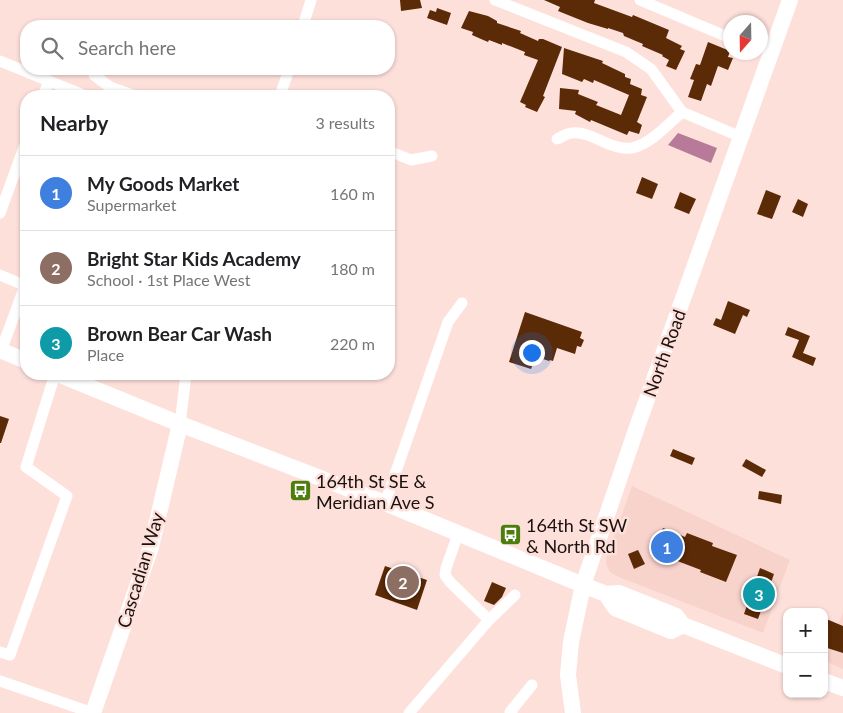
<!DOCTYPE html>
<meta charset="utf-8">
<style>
:root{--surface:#fff;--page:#f2f2f2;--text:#202124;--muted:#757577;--line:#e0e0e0;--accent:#d93025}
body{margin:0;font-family:Lato,sans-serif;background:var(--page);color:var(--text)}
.controls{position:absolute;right:15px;bottom:15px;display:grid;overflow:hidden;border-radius:10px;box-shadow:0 1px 4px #0004}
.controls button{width:45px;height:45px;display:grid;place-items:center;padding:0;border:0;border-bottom:1px solid var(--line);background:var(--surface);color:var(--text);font:25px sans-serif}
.compass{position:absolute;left:723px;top:15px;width:45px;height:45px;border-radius:50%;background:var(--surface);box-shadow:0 1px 4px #0004;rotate:200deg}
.you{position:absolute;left:531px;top:352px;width:18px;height:18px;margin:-12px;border:4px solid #fff;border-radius:50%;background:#1a73e8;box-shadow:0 0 0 8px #1a73e833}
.badge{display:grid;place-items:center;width:32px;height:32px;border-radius:50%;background:var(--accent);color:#fff;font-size:16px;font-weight:700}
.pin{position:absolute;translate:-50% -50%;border:2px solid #fff;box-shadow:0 1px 5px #0006}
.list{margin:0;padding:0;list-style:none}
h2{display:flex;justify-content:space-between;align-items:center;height:65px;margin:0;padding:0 20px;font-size:21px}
h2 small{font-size:16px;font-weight:400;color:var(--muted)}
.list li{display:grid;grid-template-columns:32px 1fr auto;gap:15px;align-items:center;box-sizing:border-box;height:75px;padding:0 20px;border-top:1px solid var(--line)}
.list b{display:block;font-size:19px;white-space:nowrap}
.list p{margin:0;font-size:16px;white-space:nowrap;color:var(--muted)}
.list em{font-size:16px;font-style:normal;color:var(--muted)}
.icon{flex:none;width:28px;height:28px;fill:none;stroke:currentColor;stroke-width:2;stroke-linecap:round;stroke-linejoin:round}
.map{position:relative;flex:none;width:843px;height:713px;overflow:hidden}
.search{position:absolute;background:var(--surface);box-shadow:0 1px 4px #0004;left:20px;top:20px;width:375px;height:55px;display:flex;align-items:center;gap:12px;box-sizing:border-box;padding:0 18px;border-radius:20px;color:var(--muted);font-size:19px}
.panel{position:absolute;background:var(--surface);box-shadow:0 1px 4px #0004;left:20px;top:90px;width:375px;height:290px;border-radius:20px}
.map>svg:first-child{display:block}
.built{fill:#f8d3cc}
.water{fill:#b77a98}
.building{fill:#5b2a07}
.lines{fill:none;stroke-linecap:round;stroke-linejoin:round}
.street{stroke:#fff;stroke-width:11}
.secondary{stroke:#fff;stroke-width:16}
.labels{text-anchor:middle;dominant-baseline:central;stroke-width:5;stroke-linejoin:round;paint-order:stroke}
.street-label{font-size:18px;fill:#1a110f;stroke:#fee0db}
.poi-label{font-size:18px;fill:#1a110f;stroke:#fee0db;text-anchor:start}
</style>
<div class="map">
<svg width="843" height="713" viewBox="0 0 843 713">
<rect width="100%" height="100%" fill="#fee0db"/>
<g class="built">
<polygon points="632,486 790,560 763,633 616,576 609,571 606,563 607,556"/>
<polygon points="843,612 843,669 825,661"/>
</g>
<polygon class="water" points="678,133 717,148 711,163 668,145"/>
<g class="building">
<polygon points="400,0 420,0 422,8 401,11"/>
<polygon points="544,0 595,0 594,3 632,17 633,15 669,30 666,38 682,46 680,49 685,51 676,70 666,66 669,60 662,56 663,55 642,46 643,44 624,36 623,33 608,28 608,29 588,23 558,11 560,7"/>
<polygon points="437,8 451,13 447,25 427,18 430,10 436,12"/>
<polygon points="469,11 488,16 497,21 497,23 521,31 520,33 538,41 539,39 543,39 562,47 543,96 545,97 537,112 525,107 526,105 520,102 538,60 524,55 525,52 502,43 502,45 489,40 488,42 481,39 472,35 473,32 461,28"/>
<polygon points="708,42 730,51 728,57 733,58 728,70 718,66 711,86 707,84 701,101 688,97 694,80 690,79 696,64 700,65"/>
<polygon points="564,48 603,61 602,63 625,74 625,77 631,79 630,84 642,89 641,95 647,97 637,122 642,125 639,134 629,131 627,135 591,120 590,122 575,114 576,111 559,109 560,88 579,90 578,94 598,102 596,105 621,115 629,95 594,80 593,83 584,79 582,82 562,74"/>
<polygon points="642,177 658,184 652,199 636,193"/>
<polygon points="766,190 781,196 772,219 757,214"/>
<polygon points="680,192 696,199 689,214 674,208"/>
<polygon points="798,199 808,204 803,217 792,212"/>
<polygon points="728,301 750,310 747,317 743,315 735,334 713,325 716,318 721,320"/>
<polygon points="525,312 582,332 580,338 584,340 581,347 577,346 575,354 557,348 553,361 550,360 549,361 537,357 536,362 534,361 531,369 509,362"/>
<polygon points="788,327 810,336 803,353 816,358 813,366 792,357 799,340 785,335"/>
<polygon points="0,416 9,419 1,443 0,443"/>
<polygon points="673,449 695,458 692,465 670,456"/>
<polygon points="746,459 766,470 762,477 742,466"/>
<polygon points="759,491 782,495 781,504 758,499"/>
<polygon points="663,528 685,537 687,533 713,543 712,546 737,555 726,582 700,572 701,570 659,554 656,546"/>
<polygon points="638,550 645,564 634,569 628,554"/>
<polygon points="385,566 427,580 417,610 375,595"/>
<polygon points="760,568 774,574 758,619 744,614"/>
<polygon points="492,582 506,588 502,597 494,605 484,601"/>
<polygon points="824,618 843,626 843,653 824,647"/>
</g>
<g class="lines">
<g class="street">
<polyline points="495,0 626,52 651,69 682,112 741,137"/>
<polyline points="640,0 730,38"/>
<polyline points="303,26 311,0"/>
<polyline points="0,61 86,96"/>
<polyline points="94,75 110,87 135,96"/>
<polyline points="43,96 49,81"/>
<polyline points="280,96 289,69"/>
<path d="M557,139C562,137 567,133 572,133C592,131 611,151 632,148C651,144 668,124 682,112"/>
<polyline points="389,151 411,160 432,156"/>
<polyline points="0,213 26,142"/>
<polyline points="0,275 26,286"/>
<polyline points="1,351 26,283"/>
<polyline points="180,424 186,374"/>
<polyline points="385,503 448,322 462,303"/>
<polyline points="489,620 515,595"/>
<polyline points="0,652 10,655 67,496 26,467 55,374"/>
<polyline points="0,681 93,713"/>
<polyline points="409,713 489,620 450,582 445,575 446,568 458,534"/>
<polyline points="512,713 510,712 532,685"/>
</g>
<g class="secondary">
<polyline points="0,350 26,361"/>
<polyline points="58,374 180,424 385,503 583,585 606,594 619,593 676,616 683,625 787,666"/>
<polyline points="606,594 615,608 671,631 683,625"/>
<polyline points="824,681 843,688"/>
<polyline points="93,713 151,547 180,424"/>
<polyline points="573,713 568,675 571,642 583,585 637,427 790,0"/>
</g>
</g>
<defs>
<symbol id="bus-square" viewBox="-11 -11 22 22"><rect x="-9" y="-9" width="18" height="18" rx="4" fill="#4c7e0d" stroke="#fee0db"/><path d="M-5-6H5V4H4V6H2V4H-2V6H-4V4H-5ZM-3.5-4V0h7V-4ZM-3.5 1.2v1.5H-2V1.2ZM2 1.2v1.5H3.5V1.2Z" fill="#fff"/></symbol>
</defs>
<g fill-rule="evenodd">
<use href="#bus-square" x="288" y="478" width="25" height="25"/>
<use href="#bus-square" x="498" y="522" width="25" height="25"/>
</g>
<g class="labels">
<g class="street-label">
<text transform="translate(664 353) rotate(-70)">North Road</text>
<text transform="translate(140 570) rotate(-73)">Cascadian Way</text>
</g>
<g class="poi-label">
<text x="316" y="481">164th St SE &amp;<tspan x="316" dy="21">Meridian Ave S</tspan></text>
<text x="526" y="525">164th St SW<tspan x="526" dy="21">&amp; North Rd</tspan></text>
</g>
</g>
</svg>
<div class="controls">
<button>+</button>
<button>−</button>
</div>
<svg class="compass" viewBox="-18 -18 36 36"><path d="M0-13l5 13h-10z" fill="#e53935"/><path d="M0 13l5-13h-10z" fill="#757577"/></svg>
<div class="you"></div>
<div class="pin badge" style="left:667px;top:547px;background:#3f7fe0">1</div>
<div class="pin badge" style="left:403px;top:582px;background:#8d6e63">2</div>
<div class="pin badge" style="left:759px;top:594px;background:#0f9aa8">3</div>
<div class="search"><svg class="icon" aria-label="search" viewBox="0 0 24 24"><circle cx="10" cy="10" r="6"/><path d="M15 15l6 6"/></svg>Search here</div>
<section class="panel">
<h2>Nearby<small>3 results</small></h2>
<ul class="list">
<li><span class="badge" style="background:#3f7fe0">1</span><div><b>My Goods Market</b><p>Supermarket</p></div><em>160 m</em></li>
<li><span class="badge" style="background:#8d6e63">2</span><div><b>Bright Star Kids Academy</b><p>School · 1st Place West</p></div><em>180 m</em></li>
<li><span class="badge" style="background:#0f9aa8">3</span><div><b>Brown Bear Car Wash</b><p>Place</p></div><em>220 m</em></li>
</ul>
</section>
</div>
